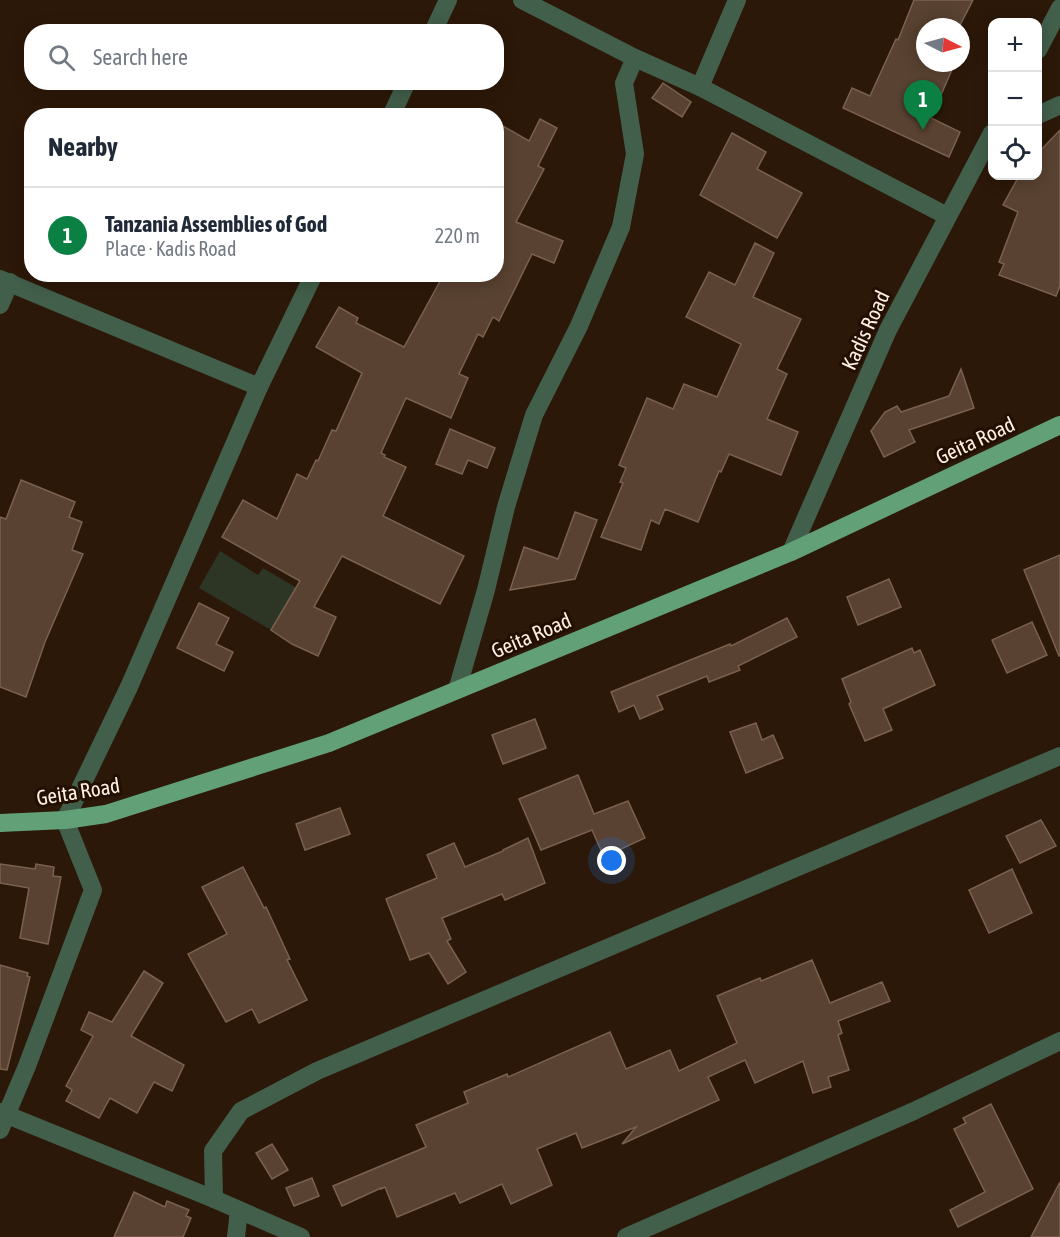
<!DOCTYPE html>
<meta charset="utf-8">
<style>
:root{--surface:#fff;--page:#f6f6f7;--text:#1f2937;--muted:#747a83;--line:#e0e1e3;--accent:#0b8043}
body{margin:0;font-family:"Asap Condensed",sans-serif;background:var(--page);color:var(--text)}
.controls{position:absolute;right:18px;top:18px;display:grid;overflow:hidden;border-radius:12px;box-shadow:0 3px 15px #0003}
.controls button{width:54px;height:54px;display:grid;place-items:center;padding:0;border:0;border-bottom:2px solid var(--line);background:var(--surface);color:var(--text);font:30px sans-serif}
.compass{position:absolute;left:916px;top:18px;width:54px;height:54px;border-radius:50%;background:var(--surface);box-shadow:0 3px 15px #0003;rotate:96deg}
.you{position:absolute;left:612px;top:861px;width:21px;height:21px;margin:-15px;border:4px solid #fff;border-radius:50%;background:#1a73e8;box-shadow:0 0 0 9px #1a73e833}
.badge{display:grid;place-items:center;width:39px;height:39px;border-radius:50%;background:var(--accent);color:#fff;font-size:20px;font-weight:700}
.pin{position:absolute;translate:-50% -50px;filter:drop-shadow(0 2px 3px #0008)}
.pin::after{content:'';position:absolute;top:32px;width:21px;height:18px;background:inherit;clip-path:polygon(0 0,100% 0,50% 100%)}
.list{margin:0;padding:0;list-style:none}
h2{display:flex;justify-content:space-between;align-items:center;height:78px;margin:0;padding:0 24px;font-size:26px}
h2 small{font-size:20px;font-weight:400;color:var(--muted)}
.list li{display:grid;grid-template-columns:39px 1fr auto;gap:18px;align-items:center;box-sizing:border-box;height:96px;padding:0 24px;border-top:2px solid var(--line)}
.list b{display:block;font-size:22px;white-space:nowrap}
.list p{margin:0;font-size:20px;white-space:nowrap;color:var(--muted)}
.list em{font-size:20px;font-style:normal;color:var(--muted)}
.icon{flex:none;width:33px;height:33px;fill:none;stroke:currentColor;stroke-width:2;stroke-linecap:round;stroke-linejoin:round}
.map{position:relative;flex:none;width:1060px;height:1237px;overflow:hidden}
.search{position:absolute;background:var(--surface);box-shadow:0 3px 15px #0003;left:24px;top:24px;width:480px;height:66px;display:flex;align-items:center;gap:15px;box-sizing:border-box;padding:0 21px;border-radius:24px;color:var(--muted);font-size:22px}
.panel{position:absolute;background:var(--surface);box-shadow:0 3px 15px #0003;left:24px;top:108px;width:480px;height:174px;border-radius:24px}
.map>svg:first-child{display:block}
.green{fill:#2d3625}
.building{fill:#594231;stroke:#7a614f;stroke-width:1.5}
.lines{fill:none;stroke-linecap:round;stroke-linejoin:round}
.minor{stroke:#425f4b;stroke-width:18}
.major{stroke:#62a178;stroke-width:18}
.labels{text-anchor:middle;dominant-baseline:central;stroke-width:6;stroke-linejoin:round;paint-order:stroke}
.street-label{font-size:21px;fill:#fdefe4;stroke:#220f02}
</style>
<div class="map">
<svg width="1060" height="1237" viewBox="0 0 1060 1237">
<rect width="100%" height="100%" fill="#2c1808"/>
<polygon class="green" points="220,551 258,575 263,568 312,597 291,597 271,630 199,588"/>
<g class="building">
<polygon points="914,0 973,0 959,27 925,27 925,63 953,63 954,65 931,118 960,132 949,157 843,108 852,88 870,96 896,39 898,40"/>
<polygon points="663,83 691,102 682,117 652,98"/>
<polygon points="540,119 557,128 538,166 544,169 516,222 563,241 554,263 532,254 499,321 493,317 483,337 478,334 459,374 468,378 451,418 406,398 381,453 385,455 384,457 406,467 383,516 464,556 440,604 342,556 314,607 336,617 318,656 292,644 271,630 300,581 222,537 243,500 277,519 297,474 307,479 316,460 318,461 332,430 336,431 362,373 316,347 339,307 358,318 356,323 404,347 444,274 496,274 496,122 529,141"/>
<polygon points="1060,130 1060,286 1056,296 999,275 1004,264 999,262 1018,212 1003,205 1019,176 1038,176 1038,153"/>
<polygon points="732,133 766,152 757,169 802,193 777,238 700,195"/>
<polygon points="755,243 774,253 753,297 801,319 777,369 787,374 767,419 798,432 781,475 729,454 721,472 719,471 698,522 665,509 659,524 651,520 641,550 601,537 623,483 620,482 626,468 619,465 647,398 673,409 684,384 717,397 741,344 686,317 709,272 735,285"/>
<polygon points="961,369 974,408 909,430 915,442 884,457 871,431 885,412 897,406 901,412 949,396"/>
<polygon points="450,429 495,448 487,468 468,460 462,474 436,464"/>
<polygon points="21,480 75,502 69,517 82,522 72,550 83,554 45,642 26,697 0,687 0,517 6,519"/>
<polygon points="575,512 597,520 575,579 510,590 524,547 558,559"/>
<polygon points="1060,555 1060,656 1059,656 1024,570"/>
<polygon points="889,579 901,607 858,625 847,597"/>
<polygon points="199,603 229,618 216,644 233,652 224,671 177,648"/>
<polygon points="787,618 797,637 738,666 740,670 709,682 707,676 657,696 663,709 640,719 634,705 619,712 611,692 730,644 731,646"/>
<polygon points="1032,622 1047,655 1007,673 992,640"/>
<polygon points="912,648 914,653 920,650 935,685 883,709 892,730 865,741 849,704 851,702 842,679"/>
<polygon points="535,719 546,748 503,764 492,735"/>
<polygon points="756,723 762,740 773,735 783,758 746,773 730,732"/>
<polygon points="578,775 594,814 628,801 645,838 604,857 592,830 541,850 519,799"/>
<polygon points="340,808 350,834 305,850 296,824"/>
<polygon points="1041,820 1056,846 1020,863 1006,836"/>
<polygon points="528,838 545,883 505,900 502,894 442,918 451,939 447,941 466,972 448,984 429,953 410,960 386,899 437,878 427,855 454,843 465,867 503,851 503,850"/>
<polygon points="0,864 35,869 36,864 54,867 53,876 61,877 48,944 20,938 29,888 0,883"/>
<polygon points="243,867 264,908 266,907 290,959 287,960 307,1000 259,1023 252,1009 226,1022 188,954 227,934 202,887"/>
<polygon points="1012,869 1032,913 989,933 969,890"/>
<polygon points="812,960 830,1003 882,982 890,1001 838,1021 842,1033 838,1035 849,1070 828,1077 831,1087 813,1093 803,1061 755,1083 745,1060 708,1077 719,1100 622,1144 636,1127 582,1148 576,1133 537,1149 552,1185 511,1204 502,1184 460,1203 455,1193 397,1217 385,1187 381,1189 381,1188 342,1206 333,1186 426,1147 416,1125 468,1103 464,1092 507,1074 508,1077 610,1032 626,1069 670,1050 679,1071 737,1043 717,996 760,978 761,981"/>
<polygon points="0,965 28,973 27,976 30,977 7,1070 0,1069"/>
<polygon points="144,971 163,983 131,1036 184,1065 172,1091 154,1082 137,1113 110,1098 99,1118 66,1101 72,1090 66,1086 93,1036 81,1030 89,1012 112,1022"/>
<polygon points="991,1104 1033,1189 958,1227 950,1210 985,1192 954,1129 966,1123 963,1118"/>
<polygon points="272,1144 288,1170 272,1179 256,1153"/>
<polygon points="312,1178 319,1196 294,1206 286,1188"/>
<polygon points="1060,1182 1060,1237 1031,1237"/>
<polygon points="134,1192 165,1207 167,1201 189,1210 186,1216 191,1218 183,1237 114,1237"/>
</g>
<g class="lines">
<g class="minor">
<polyline points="522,0 635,58 700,87 947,216"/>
<polyline points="433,32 448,0"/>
<polyline points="1038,50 1060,8"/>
<polyline points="700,87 737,0"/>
<polyline points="1038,115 1060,105"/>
<polyline points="391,116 407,82"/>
<polyline points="0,279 259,387"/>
<polyline points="0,305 10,282"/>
<polyline points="791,552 888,330 992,133"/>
<polyline points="457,690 486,590 506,507 534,415 579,326 621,227 635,154 624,83 635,58"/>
<polyline points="0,1112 214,1199 301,1237"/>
<polyline points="0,1130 27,1066 93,890 65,820 129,687 259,387 314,274"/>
<polyline points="214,1199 213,1151 241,1111 317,1071 1060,756"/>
<polyline points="236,1237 239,1210"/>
<polyline points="626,1237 914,1111 1060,1041"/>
</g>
<polyline class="major" points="0,823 65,820 106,814 329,743 791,552 1060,425"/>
</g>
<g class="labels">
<g class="street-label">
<text transform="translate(865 330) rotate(-65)">Kadis Road</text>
<text transform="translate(975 440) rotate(-25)">Geita Road</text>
<text transform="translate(531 635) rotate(-23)">Geita Road</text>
<text transform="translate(78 791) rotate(-9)">Geita Road</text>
</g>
</g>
</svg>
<div class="controls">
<button>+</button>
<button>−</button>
<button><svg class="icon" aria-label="locate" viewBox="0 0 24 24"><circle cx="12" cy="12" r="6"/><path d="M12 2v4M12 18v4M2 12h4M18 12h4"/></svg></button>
</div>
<svg class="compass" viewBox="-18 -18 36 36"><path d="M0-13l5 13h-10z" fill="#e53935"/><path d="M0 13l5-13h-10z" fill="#747a83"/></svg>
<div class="you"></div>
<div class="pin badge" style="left:923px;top:130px">1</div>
<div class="search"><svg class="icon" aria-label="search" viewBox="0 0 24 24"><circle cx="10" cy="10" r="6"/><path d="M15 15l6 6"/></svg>Search here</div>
<section class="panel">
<h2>Nearby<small></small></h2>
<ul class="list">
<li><span class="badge">1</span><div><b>Tanzania Assemblies of God</b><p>Place · Kadis Road</p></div><em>220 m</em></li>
</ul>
</section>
</div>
